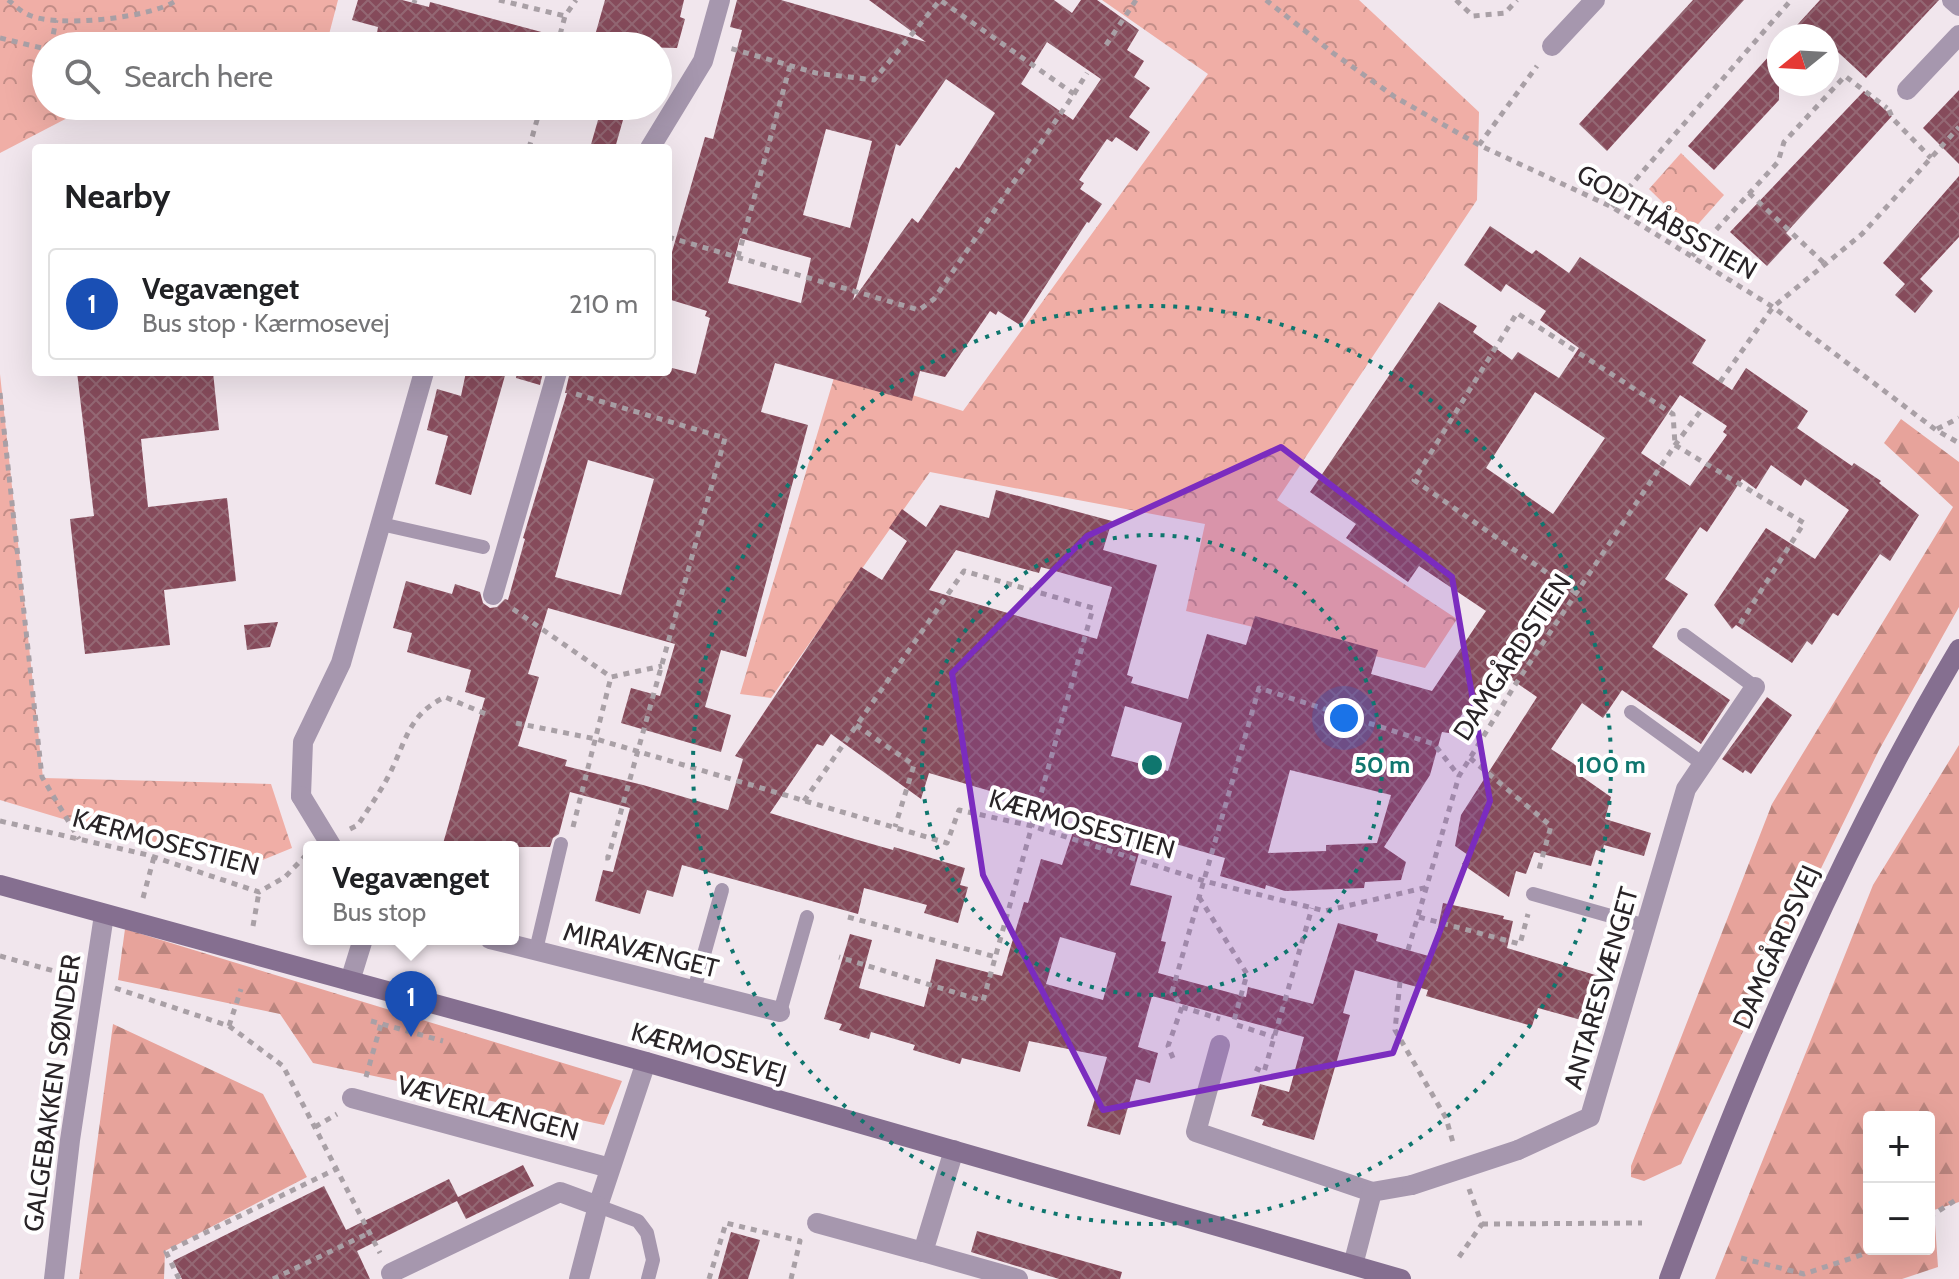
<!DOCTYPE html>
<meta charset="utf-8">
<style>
:root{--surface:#fff;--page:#f6f6f6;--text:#202124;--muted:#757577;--line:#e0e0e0;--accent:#1a73e8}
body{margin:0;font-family:Cabin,sans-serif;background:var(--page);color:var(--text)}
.controls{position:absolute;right:24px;bottom:24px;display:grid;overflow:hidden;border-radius:8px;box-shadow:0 8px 32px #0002}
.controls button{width:72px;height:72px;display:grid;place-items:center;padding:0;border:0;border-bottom:2px solid var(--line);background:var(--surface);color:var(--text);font:40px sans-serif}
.compass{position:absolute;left:1767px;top:24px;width:72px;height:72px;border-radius:50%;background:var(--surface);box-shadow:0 8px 32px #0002;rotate:252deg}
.you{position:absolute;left:1344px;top:718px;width:28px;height:28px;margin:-20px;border:6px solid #fff;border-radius:50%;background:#1a73e8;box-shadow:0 0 0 12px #1a73e833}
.badge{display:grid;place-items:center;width:52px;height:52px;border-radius:50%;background:var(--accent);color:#fff;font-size:26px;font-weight:700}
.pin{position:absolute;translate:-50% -66px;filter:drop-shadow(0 2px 4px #0008)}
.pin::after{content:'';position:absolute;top:42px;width:28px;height:24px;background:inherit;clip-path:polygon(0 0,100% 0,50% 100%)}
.popup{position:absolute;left:303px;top:841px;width:216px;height:104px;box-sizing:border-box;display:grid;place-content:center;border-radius:8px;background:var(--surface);filter:drop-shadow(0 2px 6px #0005);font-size:26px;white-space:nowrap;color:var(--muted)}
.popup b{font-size:30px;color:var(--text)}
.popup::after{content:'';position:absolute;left:50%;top:100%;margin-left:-16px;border:16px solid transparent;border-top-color:var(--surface)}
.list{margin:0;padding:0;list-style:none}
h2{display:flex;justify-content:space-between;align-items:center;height:104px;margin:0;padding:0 32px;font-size:34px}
h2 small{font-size:26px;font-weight:400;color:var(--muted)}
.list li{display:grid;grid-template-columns:52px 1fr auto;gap:24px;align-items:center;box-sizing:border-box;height:112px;margin:0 16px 16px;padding:0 16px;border:2px solid var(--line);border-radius:8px}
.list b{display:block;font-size:30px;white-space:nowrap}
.list p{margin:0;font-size:26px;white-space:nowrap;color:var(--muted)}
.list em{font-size:26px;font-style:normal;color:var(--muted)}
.icon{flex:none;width:44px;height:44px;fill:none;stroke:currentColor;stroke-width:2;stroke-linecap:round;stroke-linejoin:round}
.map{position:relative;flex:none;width:1959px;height:1279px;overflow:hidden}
.search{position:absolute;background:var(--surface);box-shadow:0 8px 32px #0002;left:32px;top:32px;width:640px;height:88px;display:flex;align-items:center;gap:20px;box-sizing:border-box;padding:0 28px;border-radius:44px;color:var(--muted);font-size:30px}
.panel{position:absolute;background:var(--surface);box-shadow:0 8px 32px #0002;left:32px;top:144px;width:640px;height:232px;border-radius:8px}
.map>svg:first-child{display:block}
.forest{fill:url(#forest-firs);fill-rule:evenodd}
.park{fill:url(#park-crowns)}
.building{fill:url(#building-cross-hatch);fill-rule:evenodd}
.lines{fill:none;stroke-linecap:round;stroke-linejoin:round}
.path{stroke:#a9a0a6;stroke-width:5;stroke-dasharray:6 6;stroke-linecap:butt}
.lane{stroke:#a697ae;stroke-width:14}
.street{stroke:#a697ae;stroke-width:20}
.secondary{stroke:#856f90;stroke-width:20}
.street-bridge{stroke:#a697ae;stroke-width:20}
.marked{fill:#7b2cbf;fill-opacity:0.2;stroke:#7b2cbf;stroke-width:6;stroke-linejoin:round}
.ring{fill:none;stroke:#0f766e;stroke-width:4;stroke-dasharray:4 8}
.labels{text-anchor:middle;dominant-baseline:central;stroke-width:8;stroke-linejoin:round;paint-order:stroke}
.street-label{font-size:26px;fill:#292427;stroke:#fff}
.centre{fill:#0f766e;stroke:#fff;stroke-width:4}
.ring-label{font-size:24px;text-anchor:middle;font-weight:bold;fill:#0f766e;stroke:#fff;stroke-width:8;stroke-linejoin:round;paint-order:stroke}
</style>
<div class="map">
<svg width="1959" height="1279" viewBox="0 0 1959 1279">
<defs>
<pattern id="forest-firs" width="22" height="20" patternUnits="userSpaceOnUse" patternTransform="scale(2)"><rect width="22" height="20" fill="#e7a39b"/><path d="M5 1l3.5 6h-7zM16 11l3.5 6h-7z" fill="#bb857e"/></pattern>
<pattern id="park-crowns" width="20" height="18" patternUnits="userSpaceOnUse" patternTransform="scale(2)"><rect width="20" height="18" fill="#f0aea6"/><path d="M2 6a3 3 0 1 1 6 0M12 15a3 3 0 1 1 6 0" fill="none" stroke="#c28d87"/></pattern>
<pattern id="building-cross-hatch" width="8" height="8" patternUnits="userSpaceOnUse" patternTransform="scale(2)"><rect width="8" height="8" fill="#864b5b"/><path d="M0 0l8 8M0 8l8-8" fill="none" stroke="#946874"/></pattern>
</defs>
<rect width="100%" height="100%" fill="#f1e6ed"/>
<g class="forest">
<polygon points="1901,419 1959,462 1959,607 1879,750 1783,946 1681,1164 1644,1181 1631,1177 1631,1166 1772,804 1953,507 1884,443"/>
<path d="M1959,745V1202L1934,1210L1938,1267L1902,1279H1715L1873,885ZM1869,1117H1929V1249H1869Z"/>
<polygon points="125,929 622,1081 604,1125 313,1063 280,1014 118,980"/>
<polygon points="113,1024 263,1094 307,1177 165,1251 164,1279 79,1279"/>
</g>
<g class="park">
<polygon points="0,0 338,0 326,46 46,46 46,106 270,106 75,114 0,153"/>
<polygon points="1102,0 1359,0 1479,112 1477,200 1277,500 1457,619 1425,668 1186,611 1205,524 930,472 771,698 740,694 836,371 963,411 1208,74"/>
<polygon points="1681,153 1724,195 1692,231 1649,189"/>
<polygon points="0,374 43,778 271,784 292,848 236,871 0,800"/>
</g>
<g class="building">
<polygon points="358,0 402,0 429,7 430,2 560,37 559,46 423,46 377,33 378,27 352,20"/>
<polygon points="605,0 684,0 680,17 685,19 677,48 592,46"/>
<path d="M737,0H781L926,42L869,0H1054L1072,13L1081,0H1097L1139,30L1127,50L1144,61L1134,77L1150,88L1129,117L1150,132L1137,151L1116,137L1112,142L1107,139L1079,180L1084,183L1080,189L1102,204L1089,223L1087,222L1020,325L998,311L996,315L990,311L945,377L920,371L912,401L775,363L761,412L808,425L746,657L721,650L705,707L731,715L721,752L621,723L631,688L660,696L675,644L548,608L528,674L539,677L518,746L567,760L565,766L643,785L728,810L743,759L735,756L861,567L882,580L907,541L889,528L902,509L926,527L940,505L989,518L996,490L1112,521L1103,550L1157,565L1127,675L1133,677L1131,683L1188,699L1207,634L1246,645L1255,616L1378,650L1371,674L1432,691L1486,611L1419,566L1408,582L1346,538L1356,524L1310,492L1439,302L1477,326L1473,332L1512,360L1518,352L1559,378L1579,348L1540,320L1546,311L1506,284L1501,292L1464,265L1490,226L1532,254L1536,250L1569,273L1580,257L1706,340L1692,363L1732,390L1746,368L1808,411L1797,428L1852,466L1854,463L1881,481L1879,483L1919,515L1890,561L1880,554L1838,616L1833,613L1812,645L1807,641L1792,663L1736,625L1732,629L1714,605L1766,528L1815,559L1849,510L1805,479L1801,486L1771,465L1756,489L1742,479L1707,532L1700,527L1665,579L1688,594L1652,647L1730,700L1701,744L1622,690L1603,718L1582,703L1551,749L1585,771L1581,776L1611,797L1605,819L1651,833L1644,856L1604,845L1602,852L1596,850L1591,866L1534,852L1526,874L1516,871L1509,897L1462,864L1468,855L1455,846L1461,815L1537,697L1498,670L1473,709L1468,706L1449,733L1442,732L1430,775L1384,847L1406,862L1401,880L1365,882L1364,888L1285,891L1266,885L1265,889L1220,876L1225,858L1144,835L1130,885L1172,896L1161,941L1166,942L1158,973L1246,997L1248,987L1313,1004L1338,923L1378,934L1376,941L1432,957L1443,903L1504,916L1503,919L1513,921L1507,948L1605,978L1592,1023L1538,1008L1532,1026L1426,996L1428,990L1355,970L1343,1013L1350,1015L1314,1140L1262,1125L1264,1120L1251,1116L1260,1084L1289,1092L1304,1037L1152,996L1138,1047L1158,1053L1150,1083L1136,1079L1120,1135L1087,1126L1107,1057L1029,1041L1020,1072L962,1058L960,1064L913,1050L915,1045L871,1032L869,1039L839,1030L842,1024L824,1019L850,934L872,940L859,988L924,1007L936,959L1002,976L1024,902L1028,903L1041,859L1062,865L1078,817L929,773L921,799L831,734L823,746L817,744L770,813L851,838L893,850L894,847L965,868L960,885L968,887L958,923L924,913L927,905L864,888L858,914L682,865L673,897L647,890L640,914L595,901L603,870L613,872L630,808L570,792L559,834L553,838L550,847H442L485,698L465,692L471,670L407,652L412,633L393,628L406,581L452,594L455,584L480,592L483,603L490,608L497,607L505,599L508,600L525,539L523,538L567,393H565L570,372H668V367L696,374L710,318L705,316L707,311L668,299V266L705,137L713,139L742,30L730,27ZM1047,42L1101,79L1073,120L1021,84ZM946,79L995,113L959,169L956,167L918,223L912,218L853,300L896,144L900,146ZM826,129L872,141L850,228L803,215ZM740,238L811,258L801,303L728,283ZM1535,392L1605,438L1553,514L1486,468ZM1680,395L1727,426L1723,432L1727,435L1690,486L1641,453ZM588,460L654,479L621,595L555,577ZM956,550L1039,573L1041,567L1112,587L1097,639L929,590ZM1125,706L1182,723L1168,771L1111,756ZM1290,770L1391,795L1377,843L1326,845V851L1268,853ZM1060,937L1116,953L1103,1000L1046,984Z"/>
<polygon points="1693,0 1744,0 1607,151 1579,124"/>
<polygon points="1820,0 1939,0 1866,78 1827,42 1827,36 1787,36"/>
<polygon points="1779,45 1779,100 1714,170 1688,146"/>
<polygon points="1959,90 1959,164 1923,128"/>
<polygon points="1864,91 1892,116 1786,233 1792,239 1767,266 1730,232"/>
<polygon points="602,106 627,106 615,148 590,148"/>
<polygon points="1959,176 1959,237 1920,279 1933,291 1915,313 1895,295 1905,284 1883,263"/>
<polygon points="77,372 213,372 219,430 141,439 148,507 227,498 236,581 164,590 170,645 85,654 70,519 94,516"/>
<polygon points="466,372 506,372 471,495 435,484 448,436 427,430 437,389 461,396"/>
<polygon points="517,372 543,372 540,385 516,378"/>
<polygon points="278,622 270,647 247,650 244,625"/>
<polygon points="1767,697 1792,715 1751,774 1745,770 1743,773 1722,759"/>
<polygon points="523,1165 534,1186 466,1219 457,1201 357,1251 370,1279 182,1279 173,1261 324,1186 346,1230 449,1179 458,1197"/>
<polygon points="977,1231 1122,1272 1120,1279 1059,1279 971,1252"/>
<polygon points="731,1232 760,1240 748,1279 718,1279"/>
</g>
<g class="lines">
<g class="path">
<path d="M8,0C15,5 21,12 29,15C56,28 153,18 177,0"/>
<polyline points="499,0 565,16"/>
<polyline points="1266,0 1333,53 1395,97 1479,145 1612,207 1773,307 1936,430 1959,443"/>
<polyline points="1456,0 1473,16 1505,13 1517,0"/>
<polyline points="414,3 415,0"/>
<polyline points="0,38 46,49"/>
<polyline points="1106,45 1136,0"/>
<polyline points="51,46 56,20"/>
<polyline points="169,46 172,46"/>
<polyline points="401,46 405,35"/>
<polyline points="557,46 565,16 576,0"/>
<polyline points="1074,94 1087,73"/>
<polyline points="514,106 539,113"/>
<polyline points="1889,110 1893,119 1931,158"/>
<polyline points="1479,145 1537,66"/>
<polyline points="529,148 541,106"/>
<polyline points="1749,193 1825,264"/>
<polyline points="1612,207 1791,0"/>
<polyline points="668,237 919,310 934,299 1074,94 940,0 874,80 816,73 729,48"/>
<polyline points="1692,256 1778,162 1784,142 1845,76 1887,108"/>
<polyline points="738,257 790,66"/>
<polyline points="1720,382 1773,307 1862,234 1959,127"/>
<polyline points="0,393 42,777 79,839"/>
<polyline points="576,394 725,438 608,858 601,858"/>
<polyline points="1937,429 1959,418"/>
<polyline points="1675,445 1804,523 1740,624"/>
<polyline points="1576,593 1414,480 1517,313 1673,414 1675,444"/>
<polyline points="513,609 611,677 662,666"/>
<polyline points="516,723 596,739 947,843 959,810 1032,826 1204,881 1325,911 1428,887"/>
<polyline points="856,725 914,765 895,827"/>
<polyline points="1470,758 1551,826 1538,873"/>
<polyline points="804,801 964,571 1093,608 983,1001 839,957"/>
<polyline points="0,821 148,855 259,892 285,877 308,853"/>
<polyline points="573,827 611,677"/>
<path d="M350,829L358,825C368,809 379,794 388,777C406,743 407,715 445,697L486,714"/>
<polyline points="1199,897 1247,974 1233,1024"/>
<polyline points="143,898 154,857"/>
<polyline points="848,917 996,957"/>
<polyline points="1419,917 1520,944 1528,914"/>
<polyline points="253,926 259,892"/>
<polyline points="1408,950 1459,776 1515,685 1675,445 1702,409"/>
<polyline points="0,956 72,976"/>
<polyline points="1400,982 1395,1030 1446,1118 1454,1146"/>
<polyline points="115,988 229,1026 283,1066 380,1253"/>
<polyline points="1182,1007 1220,1019"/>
<polyline points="371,1021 443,1041"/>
<polyline points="1237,1025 1274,1037"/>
<polyline points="229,1026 241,989"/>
<polyline points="1173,1058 1168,1046 1182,1007 1172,992 1259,688 1434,744 1459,776"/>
<polyline points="1255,1068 1264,1072 1312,908"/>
<polyline points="366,1077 381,1024"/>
<polyline points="315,1127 337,1114"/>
<polyline points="1929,1217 1959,1198"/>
<polyline points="1482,1224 1642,1223"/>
<polyline points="1459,1257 1482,1224 1469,1189"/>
<polyline points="1741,1258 1804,1274 1879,1249"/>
<polyline points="179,1279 166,1252 336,1169"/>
<polyline points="273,1279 369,1233"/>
<polyline points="709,1279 726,1223 800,1241 791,1279"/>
</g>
<g class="lane">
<polyline points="381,524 483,547"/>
<polyline points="1684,635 1755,687"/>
<polyline points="1631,712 1703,764"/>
<polyline points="1533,894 1646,926"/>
<polyline points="536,950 561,844"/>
<polyline points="694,990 722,890"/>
<polyline points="780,1012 807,917"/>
<polyline points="598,1206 638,1221 647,1233 653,1260 648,1279"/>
</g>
<g class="street">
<polyline points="1952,0 1959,6"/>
<polyline points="1552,46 1595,0"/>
<polyline points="1907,90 1959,35"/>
<polyline points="650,148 703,61 720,0"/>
<polyline points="493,595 557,372"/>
<polyline points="301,796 303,742 341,663 424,372"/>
<polyline points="490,939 780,1012"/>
<polyline points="350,981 363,939"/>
<polyline points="1220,1045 1196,1132 1372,1192"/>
<polyline points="352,1098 610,1168"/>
<polyline points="954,1150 923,1252 1018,1279"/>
<polyline points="1518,1150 1590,1117 1686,789 1755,687"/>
<polyline points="817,1223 923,1252"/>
<polyline points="1353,1265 1372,1192 1412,1185"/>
<polyline points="391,1273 560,1192 598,1206 646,1062"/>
<polyline points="54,1279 70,1140 104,915"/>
<polyline points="579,1279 598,1206"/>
</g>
<g class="secondary">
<polyline points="0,885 646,1062 1401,1279"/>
<path d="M1669,1279C1750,1061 1840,849 1959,649"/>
</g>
<g class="street-bridge">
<polyline points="301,796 332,847"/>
<polyline points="1412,1185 1518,1150"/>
</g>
</g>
<path class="marked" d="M1281,447L1452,577L1490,801L1393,1053L1103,1110L983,875L952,673L1087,536Z"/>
<g class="ring">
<circle cx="1152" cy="765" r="230"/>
<circle cx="1152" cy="765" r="459"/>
</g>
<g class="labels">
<g class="street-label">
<text transform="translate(1667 222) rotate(30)">GODTHÅBSSTIEN</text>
<text transform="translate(1512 657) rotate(-57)">DAMGÅRDSTIEN</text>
<text transform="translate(1082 824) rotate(16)">KÆRMOSESTIEN</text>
<text transform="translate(166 842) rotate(15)">KÆRMOSESTIEN</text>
<text transform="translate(1776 947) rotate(-66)">DAMGÅRDSVEJ</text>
<text transform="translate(641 950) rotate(14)">MIRAVÆNGET</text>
<text transform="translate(1601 988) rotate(-74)">ANTARESVÆNGET</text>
<text transform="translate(709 1053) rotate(16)">KÆRMOSEVEJ</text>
<text transform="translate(52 1093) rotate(-82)">GALGEBAKKEN SØNDER</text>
<text transform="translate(488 1108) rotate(15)">VÆVERLÆNGEN</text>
</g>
</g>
<circle cx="1152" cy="765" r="12" class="centre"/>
<g class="ring-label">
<text x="1382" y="773">50 m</text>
<text x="1611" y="773">100 m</text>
</g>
</svg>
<div class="controls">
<button>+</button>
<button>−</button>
</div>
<svg class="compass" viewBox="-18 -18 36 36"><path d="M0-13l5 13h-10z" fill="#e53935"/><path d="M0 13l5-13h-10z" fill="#757577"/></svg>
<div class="you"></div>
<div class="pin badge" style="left:411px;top:1037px;background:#1a4fb4">1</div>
<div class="popup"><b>Vegavænget</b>Bus stop</div>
<div class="search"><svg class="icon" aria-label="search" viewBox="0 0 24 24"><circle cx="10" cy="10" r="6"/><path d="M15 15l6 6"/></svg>Search here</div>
<section class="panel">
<h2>Nearby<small></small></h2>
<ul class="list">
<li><span class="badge" style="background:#1a4fb4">1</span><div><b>Vegavænget</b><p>Bus stop · Kærmosevej</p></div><em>210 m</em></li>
</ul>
</section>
</div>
